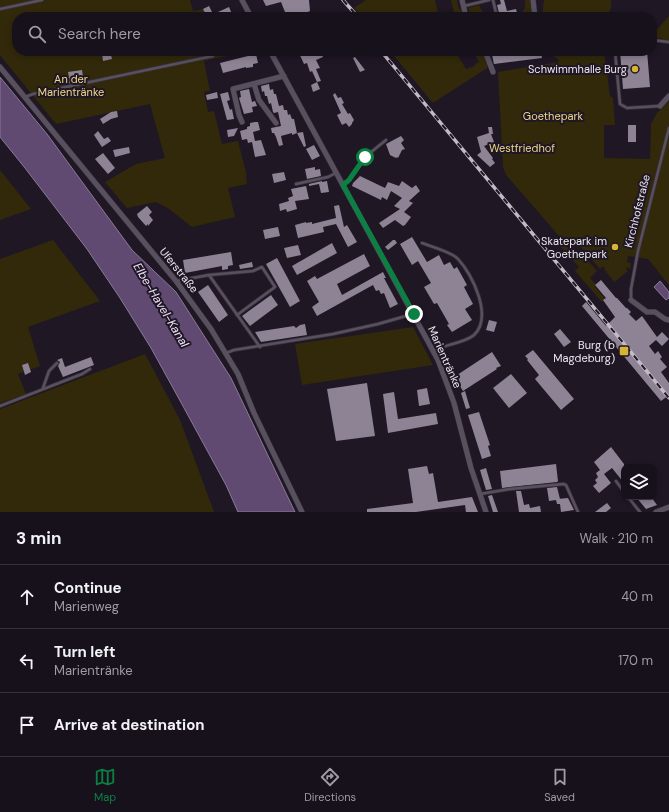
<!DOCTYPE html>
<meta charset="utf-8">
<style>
:root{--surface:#17111b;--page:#201a24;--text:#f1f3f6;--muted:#9e9da3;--line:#36313a;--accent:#0b8043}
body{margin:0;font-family:"DM Sans",sans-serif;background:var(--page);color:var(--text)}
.controls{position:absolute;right:12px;bottom:12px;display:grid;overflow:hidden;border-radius:8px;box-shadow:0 2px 6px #0003}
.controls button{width:36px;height:36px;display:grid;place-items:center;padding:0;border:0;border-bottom:1px solid var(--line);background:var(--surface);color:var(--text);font:20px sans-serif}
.stop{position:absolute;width:12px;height:12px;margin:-9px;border:3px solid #0b8043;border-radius:50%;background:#fff}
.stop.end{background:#0b8043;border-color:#fff;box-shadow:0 1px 4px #0008}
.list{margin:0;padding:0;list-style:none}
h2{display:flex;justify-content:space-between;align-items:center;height:52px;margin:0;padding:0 16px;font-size:17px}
h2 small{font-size:13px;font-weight:400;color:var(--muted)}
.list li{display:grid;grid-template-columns:26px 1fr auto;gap:12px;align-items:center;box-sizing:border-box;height:64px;padding:0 16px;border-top:1px solid var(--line)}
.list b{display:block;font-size:15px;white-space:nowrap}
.list p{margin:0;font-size:13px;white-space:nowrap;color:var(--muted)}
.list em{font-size:13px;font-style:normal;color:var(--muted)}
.icon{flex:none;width:22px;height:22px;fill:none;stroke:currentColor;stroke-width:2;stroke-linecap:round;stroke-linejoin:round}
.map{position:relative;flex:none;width:669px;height:512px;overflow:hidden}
.search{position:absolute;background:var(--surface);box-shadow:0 2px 6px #0003;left:12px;right:12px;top:12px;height:44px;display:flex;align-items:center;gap:10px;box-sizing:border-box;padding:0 14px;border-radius:16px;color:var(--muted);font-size:15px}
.sheet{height:244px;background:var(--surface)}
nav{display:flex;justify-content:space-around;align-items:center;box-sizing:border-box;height:56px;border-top:1px solid var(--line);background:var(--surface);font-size:11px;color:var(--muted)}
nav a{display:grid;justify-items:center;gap:2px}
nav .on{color:var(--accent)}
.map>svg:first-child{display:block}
.green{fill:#32290a}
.water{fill:#614a71;stroke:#8b7997}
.building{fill:#8d8394}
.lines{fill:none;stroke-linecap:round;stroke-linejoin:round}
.service-casing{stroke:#36313a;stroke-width:4}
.minor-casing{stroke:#36313a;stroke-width:6}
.service{stroke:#59505f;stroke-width:2.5}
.minor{stroke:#59505f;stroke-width:5}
.rail-casing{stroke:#c1bbc5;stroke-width:3.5}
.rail{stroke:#1f1724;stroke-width:2;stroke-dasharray:6;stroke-linecap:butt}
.route{stroke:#0b8043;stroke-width:5}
.poi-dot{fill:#d8b434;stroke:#1f1724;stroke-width:1.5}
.labels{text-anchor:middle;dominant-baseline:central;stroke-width:4;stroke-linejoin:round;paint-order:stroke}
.poi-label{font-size:11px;fill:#ece7f0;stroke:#1f1724;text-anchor:end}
.park-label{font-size:11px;fill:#efd78c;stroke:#1f1724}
.street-label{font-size:11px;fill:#ece7f0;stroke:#1f1724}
.water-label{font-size:12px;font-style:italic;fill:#ecddf7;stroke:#1f1724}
</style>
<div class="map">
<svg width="669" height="512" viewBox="0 0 669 512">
<rect width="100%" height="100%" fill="#1f1724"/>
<g class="green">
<polygon points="0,0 190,0 193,11 203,9 207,17 17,17 17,51 223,51 223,52 230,51 251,51 204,61 210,91 204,92 208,112 214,111 222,144 238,141 247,177 246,177 247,184 228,188 235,217 192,227 168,208 156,202 127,208 105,182 136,164 165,158 150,104 56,124 0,55"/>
<polygon points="366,0 435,0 439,17 362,17 354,8"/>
<polygon points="451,0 457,0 459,9 462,10 464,17 455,17"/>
<path d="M525,0H531L533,17H521L520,13C526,10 525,6 525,0Z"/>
<polygon points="544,0 611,0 611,8 607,17 542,17"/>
<polygon points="479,5 482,11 485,13 485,17 471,17 468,8"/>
<polygon points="669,16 669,40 652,37 654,33"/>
<polygon points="390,51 455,51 466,69 475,66 475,64 479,62 473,51 483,51 488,65 487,68 433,103"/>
<polygon points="548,51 604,51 610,96 613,98 615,125 604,125 604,158 650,159 651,124 657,113 669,101 669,285 648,259 628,256 627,262 631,263 630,269 627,267 626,268 628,271 614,282 604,269 605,267 602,267 600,269 580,246 568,243 559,236 506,175 503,167 498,72 559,62 558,59 549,54"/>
<polygon points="0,170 31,209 0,220"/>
<polygon points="53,240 100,301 28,327 40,366 18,374 26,394 0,403 0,259"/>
<polygon points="563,245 568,248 581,253 597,271 590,278 596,285 595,287 605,299 602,302 575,271 579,267 561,247"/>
<polygon points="413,327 433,365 302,385 295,344"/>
<polygon points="145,354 180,420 214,512 0,512 0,409"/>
</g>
<g class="water">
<polygon points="0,77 47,134 132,250 176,292 231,378 295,512 238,512 226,485 178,397 151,348 120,298 87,249 25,168 0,137"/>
<polygon points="660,281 669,292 669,298 666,300 654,287"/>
</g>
<g class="building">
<polygon points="263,0 309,0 310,11 296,17 287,17 281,2 266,6"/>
<polygon points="500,0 504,0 507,11 516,9 518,17 500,17 497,5 501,4"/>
<polygon points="209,6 212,12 206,15 203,9"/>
<polygon points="229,7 232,14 225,17 220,17 218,12"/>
<polygon points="110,51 112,59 103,61 102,53"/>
<polygon points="298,51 320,51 323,57 316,60 320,68 316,69 321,81 317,82 320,89 313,92 311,85 317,82 312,71 310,72 307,63 304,64"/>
<polygon points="523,51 541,51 542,58 494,64 492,55"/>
<polygon points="620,51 647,51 650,87 623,89"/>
<polygon points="256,54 258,63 253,64 253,67 246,68 246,67 223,73 220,63"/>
<polygon points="355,57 365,70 360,72 353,58"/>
<polygon points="82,70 83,77 74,79 75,82 66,84 65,77 69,77 68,72"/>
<polygon points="269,84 270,90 273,89 274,94 276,94 279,106 283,105 284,110 287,110 288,115 290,114 292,119 294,119 297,133 303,132 306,146 304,147 297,133 292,135 292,133 281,136 283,145 279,146 276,137 274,133 272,133 271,128 281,126 278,112 274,113 273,112 271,103 269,104 267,96 265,96 264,91 262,92 261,86"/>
<polygon points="249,89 252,102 255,101 257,106 252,107 253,112 244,114 239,98 241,97 240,91"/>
<polygon points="217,92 218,98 207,100 206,95"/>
<polygon points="228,92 230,100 227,101 230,110 232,109 234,119 227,120 220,94"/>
<polygon points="335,93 338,98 341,97 344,103 342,104 348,114 350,113 354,120 352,123 352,124 349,127 346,123 342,125 337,115 341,113 333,95"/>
<polygon points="117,111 118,117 111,119 103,124 100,119 111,112"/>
<polygon points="255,122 258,122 260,130 253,132 255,141 261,140 266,155 255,157 252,142 248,143 247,139 242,140 240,131 247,129 247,127 250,126 250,123"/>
<rect x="628" y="125" width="8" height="17"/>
<polygon points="488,127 492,127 493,134 491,134 494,142 484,146 493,158 492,159 495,163 490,167 477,155 481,152 477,137 489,133"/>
<polygon points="238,128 234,136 228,137 227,130"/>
<polygon points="98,131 104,139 108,137 111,141 102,147 94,135"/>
<polygon points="401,136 404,140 401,143 405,149 402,150 398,158 397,157 396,158 390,155 386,144"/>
<polygon points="314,145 320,156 312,160 306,149"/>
<polygon points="129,147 130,153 115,157 113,150"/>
<polygon points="103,153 115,168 108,174 95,159"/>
<polygon points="315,167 315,170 320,169 321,176 307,179 305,169"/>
<polygon points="284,172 286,180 274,183 272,174"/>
<polygon points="360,176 385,188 388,182 399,186 402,181 412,188 416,185 420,191 409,201 413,203 404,212 411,217 405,225 403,226 395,220 383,228 379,223 400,209 394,206 402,198 391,191 387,200 382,197 381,200 352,186 353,183"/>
<polygon points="322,181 322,182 327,181 329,192 321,193 319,184 309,186 309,184"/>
<polygon points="306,186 309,199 295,201 297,209 287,212 286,209 280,211 279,204 289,201 288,198 293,196 291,189"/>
<polygon points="339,205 344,227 347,225 357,242 348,247 336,224 323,227 324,232 298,238 295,225 306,222 306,223 312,222 312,224 336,218 334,206"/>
<polygon points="147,206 152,212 149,215 153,220 148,226 148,224 146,226 138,217 137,214"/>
<polygon points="278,227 280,236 265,239 263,230"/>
<polygon points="412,237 427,262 439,255 444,265 450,262 454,269 457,267 467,285 464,287 473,304 465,309 472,320 452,332 447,325 449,324 437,303 434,304 424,287 431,283 418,261 412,265 400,244"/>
<polygon points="393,240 395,240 397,243 388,250 385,247"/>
<polygon points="332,243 337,253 297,275 292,266"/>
<polygon points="298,245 301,255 287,258 284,248"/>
<polygon points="231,252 233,265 228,266 228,269 222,270 222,266 185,273 183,260"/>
<polygon points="364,254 370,266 337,284 342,295 383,272 386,278 384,278 398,304 390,308 384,293 381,294 379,290 376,291 373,285 317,316 312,307 319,302 307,281 315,276 317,279"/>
<polygon points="277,258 300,301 290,307 266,264"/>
<polygon points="252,262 253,267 240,269 239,265"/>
<polygon points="601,280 616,298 617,298 626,308 627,308 631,312 629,314 636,321 642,316 657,337 662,332 669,339 662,346 656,340 649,346 655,354 658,351 662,357 660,359 667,367 661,372 669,383 669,395 661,401 582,306 586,302 606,326 615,317 603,300 606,298 595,285"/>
<polygon points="208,285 228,315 219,322 198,292"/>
<polygon points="271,295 278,305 250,326 242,316"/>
<polygon points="489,320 497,322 494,332 486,330"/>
<polygon points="305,324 307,335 261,342 255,332 294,326 296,328 300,325"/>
<polygon points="560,329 571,342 564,347 554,334"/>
<polygon points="533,350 574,399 561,410 535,379 539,375 527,360 528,359 525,356"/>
<polygon points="492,352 501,366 496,368 497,369 463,391 454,377"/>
<polygon points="91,357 94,365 63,377 58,366 60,362 57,360 62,358 65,367"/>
<polygon points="28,363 31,372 25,375 22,365"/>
<polygon points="511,374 527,393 509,408 493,388"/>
<polygon points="367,383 375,436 336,441 327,389"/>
<polygon points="427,388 430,404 419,406 417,390"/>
<polygon points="465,391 470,408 466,409 461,393"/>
<polygon points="394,392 398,419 436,413 438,424 388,433 383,394"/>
<polygon points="479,412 490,445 488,446 491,456 482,459 468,415"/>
<polygon points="611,447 624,464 624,483 612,468 604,474 611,483 599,493 593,486 597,483 595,480 598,477 596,473 600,470 594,462"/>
<polygon points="556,464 558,481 557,482 502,488 500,471"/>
<polygon points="427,466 429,474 433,473 438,502 472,497 478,512 466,512 465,505 416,512 367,512 367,509 413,503 408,469"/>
<polygon points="486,468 492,489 486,490 480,470"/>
<polygon points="557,487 560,499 557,499 568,498 574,510 561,512 560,504 557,504 556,500 549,501 547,488"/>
<polygon points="516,491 521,491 524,505 529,504 530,508 540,506 541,512 519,512"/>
<polygon points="492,495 498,512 493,512 488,496"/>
<polygon points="636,497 651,497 657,505 646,509"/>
<polygon points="607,503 611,508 606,512 595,512"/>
</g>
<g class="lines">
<defs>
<g id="service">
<polyline points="493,0 497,17"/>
<polyline points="464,6 489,0"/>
<polyline points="0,9 42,0"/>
<polyline points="652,40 669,42"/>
<polyline points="615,51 620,104 627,108 660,106"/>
<polyline points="25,97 33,94 213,56"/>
<polyline points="296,184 328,177 336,173"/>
<polyline points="344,184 349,180 365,157 386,140"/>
<path d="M422,243C432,247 452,252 458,259C473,275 493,317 474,335C465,343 444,345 433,350"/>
<polyline points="209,275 260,347"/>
<polyline points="176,281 209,275 253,271 262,267 275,287 237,315"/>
<polyline points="631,300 631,289 638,251 669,128"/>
<polyline points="226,353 234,350 333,334 378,324 413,314"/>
<polyline points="43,388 49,371 57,363"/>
<polyline points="0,406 82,374 90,369"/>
<polyline points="616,481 624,492"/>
<polyline points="480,494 510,489 564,484 566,485 578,512"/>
<polyline points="628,497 640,512"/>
</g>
<g id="minor">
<polyline points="242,0 251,17"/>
<polyline points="462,0 466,17"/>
<polyline points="533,0 535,17"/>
<polyline points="270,51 438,360 454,403 471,468 486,512"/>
<polyline points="485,51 493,72"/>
<polyline points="0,67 176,281 211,329 238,374 254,413 302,512"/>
<polyline points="254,84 259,100 276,123"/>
<polyline points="660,106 669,96"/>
<polyline points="242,122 239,115 233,89 284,76"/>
<polyline points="631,300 647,312 655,312 665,319 669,320"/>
<polyline points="656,512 669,507"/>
</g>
</defs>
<use href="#service" class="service-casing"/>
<use href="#minor" class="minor-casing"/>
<use href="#service" class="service"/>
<use href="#minor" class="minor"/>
<defs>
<g id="rail">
<polyline points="343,0 358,17"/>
<polyline points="381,51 669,398"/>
</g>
</defs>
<use href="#rail" class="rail-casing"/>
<use href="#rail" class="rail"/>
</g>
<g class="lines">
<polyline class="route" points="365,157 349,180 343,185 414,314"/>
</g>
<g class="poi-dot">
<circle cx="635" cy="69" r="4"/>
<circle cx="615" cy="247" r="4"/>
<rect x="619" y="346" width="10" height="10" rx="2"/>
</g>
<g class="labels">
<g class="poi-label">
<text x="627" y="69">Schwimmhalle Burg</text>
<text x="607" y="241">Skatepark im<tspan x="607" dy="13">Goethepark</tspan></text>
<text x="615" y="345">Burg (b<tspan x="615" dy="13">Magdeburg)</tspan></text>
</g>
<g class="park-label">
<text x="71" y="79">An der<tspan x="71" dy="13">Marientränke</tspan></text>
<text x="553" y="116">Goethepark</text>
<text x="522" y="148">Westfriedhof</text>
</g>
<g class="street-label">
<text transform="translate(637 211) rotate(-76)">Kirchhofstraße</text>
<text transform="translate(179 270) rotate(51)">Uferstraße</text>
<text transform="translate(445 357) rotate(66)">Marientränke</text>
</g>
<g class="water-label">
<text transform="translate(161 305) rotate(59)">Elbe-Havel-Kanal</text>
</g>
</g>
</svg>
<div class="controls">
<button><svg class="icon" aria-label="layers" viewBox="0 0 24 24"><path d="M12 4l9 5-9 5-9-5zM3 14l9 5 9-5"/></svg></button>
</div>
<div class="stop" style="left:365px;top:157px"></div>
<div class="stop end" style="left:414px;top:314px"></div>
<div class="search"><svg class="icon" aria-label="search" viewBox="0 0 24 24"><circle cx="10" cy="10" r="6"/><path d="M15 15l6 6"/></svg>Search here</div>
</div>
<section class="sheet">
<h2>3 min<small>Walk · 210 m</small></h2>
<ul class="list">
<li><svg class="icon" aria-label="ahead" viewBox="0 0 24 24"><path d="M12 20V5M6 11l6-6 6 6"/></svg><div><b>Continue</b><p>Marienweg</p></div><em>40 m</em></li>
<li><svg class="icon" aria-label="left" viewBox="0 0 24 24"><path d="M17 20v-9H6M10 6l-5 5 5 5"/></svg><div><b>Turn left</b><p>Marientränke</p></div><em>170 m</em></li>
<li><svg class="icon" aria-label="arrive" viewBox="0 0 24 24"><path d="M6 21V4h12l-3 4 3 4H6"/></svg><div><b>Arrive at destination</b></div></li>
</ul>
</section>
<nav>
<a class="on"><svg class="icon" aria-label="map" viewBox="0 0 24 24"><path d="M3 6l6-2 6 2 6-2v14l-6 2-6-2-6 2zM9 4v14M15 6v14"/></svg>Map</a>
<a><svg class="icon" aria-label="directions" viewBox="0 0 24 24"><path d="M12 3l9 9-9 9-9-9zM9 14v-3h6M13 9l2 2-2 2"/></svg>Directions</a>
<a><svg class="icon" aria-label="saved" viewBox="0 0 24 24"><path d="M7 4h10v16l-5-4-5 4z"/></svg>Saved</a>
</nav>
